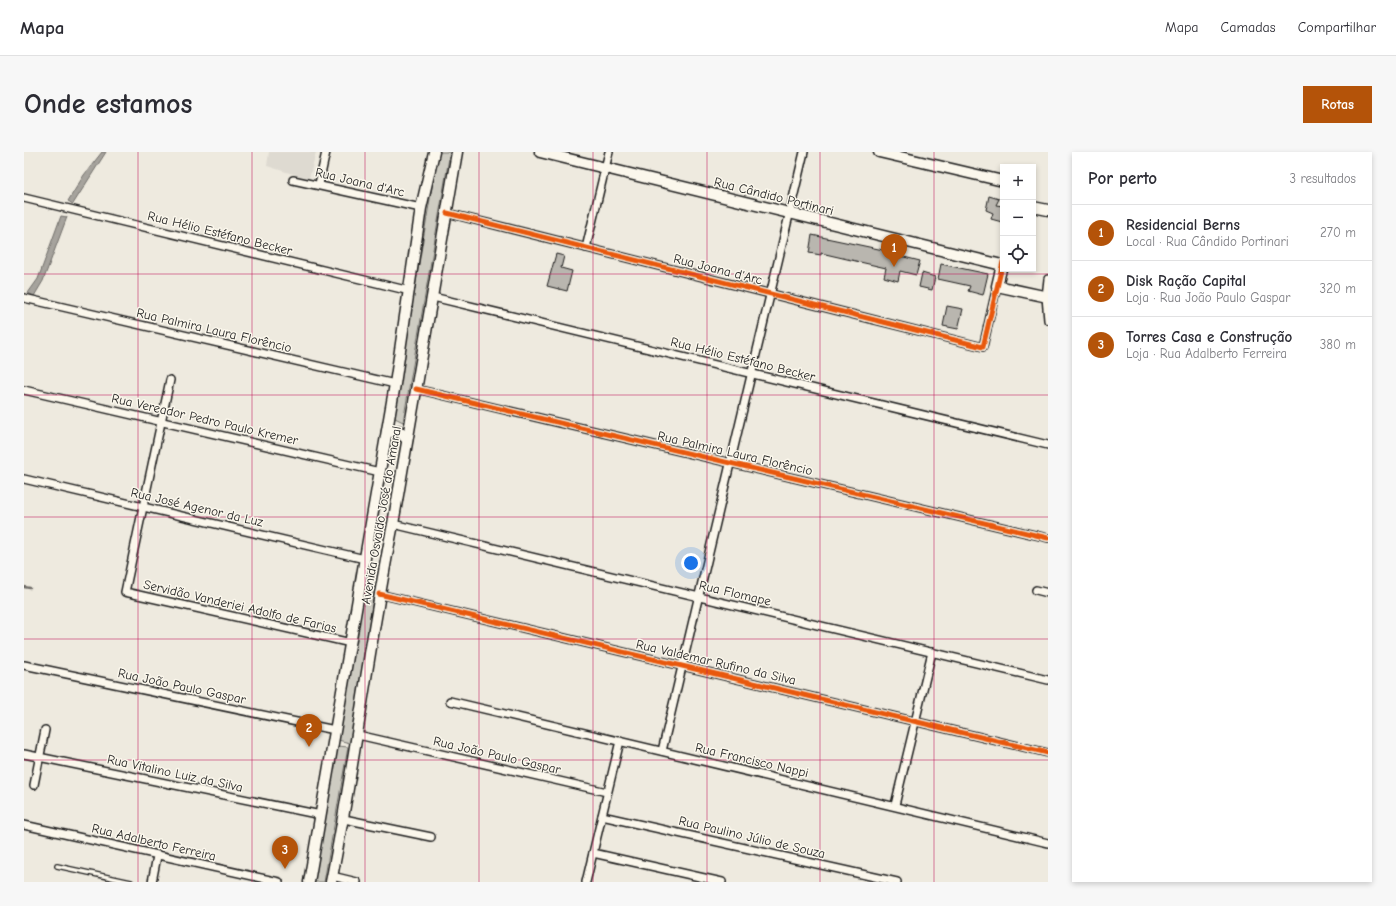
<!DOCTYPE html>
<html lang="pt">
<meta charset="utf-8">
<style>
:root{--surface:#fff;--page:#f7f7f7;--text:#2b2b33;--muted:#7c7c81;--line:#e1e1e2;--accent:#b45309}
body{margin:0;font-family:"Comic Neue",sans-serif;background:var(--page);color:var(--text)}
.controls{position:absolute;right:12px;top:12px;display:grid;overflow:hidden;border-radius:0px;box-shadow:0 2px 6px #0003}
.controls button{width:36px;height:36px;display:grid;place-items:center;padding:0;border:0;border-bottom:1px solid var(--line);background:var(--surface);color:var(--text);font:20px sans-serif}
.you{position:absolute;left:667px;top:411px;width:14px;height:14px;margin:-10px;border:3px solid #fff;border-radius:50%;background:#1a73e8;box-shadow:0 0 0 6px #1a73e833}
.badge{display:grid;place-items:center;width:26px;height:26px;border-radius:50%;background:var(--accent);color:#fff;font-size:13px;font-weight:700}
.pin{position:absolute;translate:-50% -33px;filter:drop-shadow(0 1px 2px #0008)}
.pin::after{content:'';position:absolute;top:21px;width:14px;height:12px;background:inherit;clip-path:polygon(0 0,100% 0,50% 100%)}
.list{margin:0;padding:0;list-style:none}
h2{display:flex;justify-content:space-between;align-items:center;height:52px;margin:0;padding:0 16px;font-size:17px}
h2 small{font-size:13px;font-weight:400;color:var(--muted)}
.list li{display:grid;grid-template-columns:26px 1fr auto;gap:12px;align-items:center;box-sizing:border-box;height:56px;padding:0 16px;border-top:1px solid var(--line)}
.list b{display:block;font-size:15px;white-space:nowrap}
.list p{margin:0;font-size:13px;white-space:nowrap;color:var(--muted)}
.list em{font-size:13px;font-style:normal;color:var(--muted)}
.icon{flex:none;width:22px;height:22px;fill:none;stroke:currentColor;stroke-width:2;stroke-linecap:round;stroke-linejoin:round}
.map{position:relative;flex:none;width:1024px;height:730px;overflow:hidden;border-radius:0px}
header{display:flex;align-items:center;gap:24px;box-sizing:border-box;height:56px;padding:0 20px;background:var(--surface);border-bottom:1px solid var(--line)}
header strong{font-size:19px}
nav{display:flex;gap:22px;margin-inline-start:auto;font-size:14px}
.intro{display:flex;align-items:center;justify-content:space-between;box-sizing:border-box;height:96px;padding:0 24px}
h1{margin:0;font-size:28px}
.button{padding:10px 18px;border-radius:0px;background:var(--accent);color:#fff;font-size:14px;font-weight:700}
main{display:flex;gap:24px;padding:0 24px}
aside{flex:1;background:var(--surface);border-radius:0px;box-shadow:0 2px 6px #0003}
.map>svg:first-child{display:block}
.built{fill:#dedad1}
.green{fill:#ceccc2;stroke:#75746f}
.water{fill:#a6a39d;stroke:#6f6d69}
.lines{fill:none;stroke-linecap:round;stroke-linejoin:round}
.stream{stroke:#6f6d69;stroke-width:2.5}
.building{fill:#b9b6af;stroke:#1c1c1c}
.lane-casing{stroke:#1c1c1c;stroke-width:6}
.street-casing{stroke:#1c1c1c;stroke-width:10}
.secondary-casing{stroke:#1c1c1c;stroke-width:13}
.lane{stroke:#fbf7ec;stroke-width:3.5}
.street{stroke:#fbf7ec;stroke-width:7}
.secondary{stroke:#fbf7ec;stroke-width:10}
.cycleway-casing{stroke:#fbf7ec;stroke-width:8}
.cycleway{stroke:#e8590c;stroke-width:5}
.grid{fill:none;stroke:#c2185b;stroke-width:1;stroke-opacity:0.55}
.labels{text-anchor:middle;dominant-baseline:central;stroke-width:3;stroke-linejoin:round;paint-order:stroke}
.street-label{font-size:13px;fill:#1c1c1c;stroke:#fbf7ec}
</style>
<header>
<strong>Mapa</strong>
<nav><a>Mapa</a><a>Camadas</a><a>Compartilhar</a></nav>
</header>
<div class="intro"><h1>Onde estamos</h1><a class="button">Rotas</a></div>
<main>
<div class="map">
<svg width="1024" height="730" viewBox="0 0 1024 730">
<rect width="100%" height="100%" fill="#eeeadf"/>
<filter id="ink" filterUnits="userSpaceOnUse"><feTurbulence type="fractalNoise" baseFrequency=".025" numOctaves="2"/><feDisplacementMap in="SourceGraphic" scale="8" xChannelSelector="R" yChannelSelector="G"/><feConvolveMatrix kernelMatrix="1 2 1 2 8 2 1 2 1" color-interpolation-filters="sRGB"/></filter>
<g filter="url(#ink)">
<polygon class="built" points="245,0 292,0 285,27 243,14"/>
<g class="green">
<polygon points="414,0 426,0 379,270 369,265"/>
<polygon points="340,432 351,435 326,591 314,588"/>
<polygon points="314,594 324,595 300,730 291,730 291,718"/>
</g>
<g class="water">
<polygon points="78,0 82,0 49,52 44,49 60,23"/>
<polygon points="37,64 43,65 19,129 10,144 4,141 14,127"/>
</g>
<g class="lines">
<polyline class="stream" points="0,435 6,436"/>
</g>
<g class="building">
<polygon points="965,44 975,47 972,53 979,54 978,70 967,67 969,61 962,58"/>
<polygon points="788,83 864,99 864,101 896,109 892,123 876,119 874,129 860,125 862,116 797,101 797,103 785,101"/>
<polygon points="532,102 540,104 537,116 548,119 543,139 523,134"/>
<polygon points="917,112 964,122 959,143 944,139 946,134 914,127"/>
<polygon points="898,121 911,125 908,138 895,135"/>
<polygon points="923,154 939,157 934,177 919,174"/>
</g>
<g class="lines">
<defs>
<polyline id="lane" points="33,714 107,730"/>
<g id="street">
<polyline points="269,28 397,56"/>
<polyline points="295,32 302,0"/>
<polyline points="0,46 386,139"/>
<polyline points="423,61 959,195 973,134"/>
<polyline points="562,96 585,0"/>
<polyline points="1024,127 1022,145 1024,168"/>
<polyline points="409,145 1024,293"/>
<polyline points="0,146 371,232"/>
<polyline points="146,228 101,440 327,491"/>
<polyline points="392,237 1024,386"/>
<polyline points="0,238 356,320"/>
<polyline points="0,327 341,407"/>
<polyline points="369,372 1024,528"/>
<polyline points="1012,438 1024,441"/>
<polyline points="355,442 1024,601"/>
<polyline points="0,513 311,578"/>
<polyline points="426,549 1024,691"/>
<polyline points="334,583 583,640"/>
<polyline points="638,599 780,0"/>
<polyline points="0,602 297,663"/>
<polyline points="10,633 21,578"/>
<polyline points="871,653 908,500"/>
<polyline points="578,664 873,730"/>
<polyline points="320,667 407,685"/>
<polyline points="0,673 255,730"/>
<polyline points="569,701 698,730"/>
<polyline points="308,724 333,730"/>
<polyline points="128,730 133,704"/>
<polyline points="562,730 596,589"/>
</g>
<g id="secondary">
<polyline points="516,0 978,113 973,134 1024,145"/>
<polyline points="855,0 979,29"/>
<polyline points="1009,55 1024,58"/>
<polyline points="363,280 375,279 383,288"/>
<polyline points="285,730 371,232 397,56 410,0"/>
<path d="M307,730C331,611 345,491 369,372L433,0"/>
</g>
</defs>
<use href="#lane" class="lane-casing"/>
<use href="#street" class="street-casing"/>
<use href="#secondary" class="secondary-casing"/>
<use href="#lane" class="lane"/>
<use href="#street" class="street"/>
<use href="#secondary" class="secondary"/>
<defs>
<g id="cycleway">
<polyline points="423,61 959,195 979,110"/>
<polyline points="392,237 1024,386"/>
<polyline points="355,442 1024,601"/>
</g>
</defs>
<use href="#cycleway" class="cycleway-casing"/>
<use href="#cycleway" class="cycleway"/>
</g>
</g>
<path class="grid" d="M114,0V730M228,0V730M341,0V730M455,0V730M569,0V730M683,0V730M796,0V730M910,0V730M0,122H1024M0,243H1024M0,365H1024M0,487H1024M0,608H1024"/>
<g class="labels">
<g class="street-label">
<text transform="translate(336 30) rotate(13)">Rua Joana d'Arc</text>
<text transform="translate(750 44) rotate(14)">Rua Cândido Portinari</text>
<text transform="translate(196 81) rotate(14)">Rua Hélio Estéfano Becker</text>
<text transform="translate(694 117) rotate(14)">Rua Joana d'Arc</text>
<text transform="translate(190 178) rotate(13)">Rua Palmira Laura Florêncio</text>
<text transform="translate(719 207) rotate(14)">Rua Hélio Estéfano Becker</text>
<text transform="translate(181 267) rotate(13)">Rua Vereador Pedro Paulo Kremer</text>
<text transform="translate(711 301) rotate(13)">Rua Palmira Laura Florêncio</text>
<text transform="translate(173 355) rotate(13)">Rua José Agenor da Luz</text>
<text transform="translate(357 363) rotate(-80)">Avenida Osvaldo José do Amaral</text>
<text transform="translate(711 441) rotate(13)">Rua Flomape</text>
<text transform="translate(216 454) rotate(13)">Servidão Vanderiei Adolfo de Farias</text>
<text transform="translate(692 510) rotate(13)">Rua Valdemar Rufino da Silva</text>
<text transform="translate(158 534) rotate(12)">Rua João Paulo Gaspar</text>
<text transform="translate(473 603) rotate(13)">Rua João Paulo Gaspar</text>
<text transform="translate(728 608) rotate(13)">Rua Francisco Nappi</text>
<text transform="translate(151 621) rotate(12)">Rua Vitalino Luiz da Silva</text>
<text transform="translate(728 685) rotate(13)">Rua Paulino Júlio de Souza</text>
<text transform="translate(130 690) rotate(13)">Rua Adalberto Ferreira</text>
</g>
</g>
</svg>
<div class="controls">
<button>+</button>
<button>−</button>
<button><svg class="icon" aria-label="locate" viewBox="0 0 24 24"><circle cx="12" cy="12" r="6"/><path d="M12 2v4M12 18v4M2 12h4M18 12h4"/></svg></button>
</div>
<div class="you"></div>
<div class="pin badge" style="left:870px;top:115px">1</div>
<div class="pin badge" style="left:285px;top:595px">2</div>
<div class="pin badge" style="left:261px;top:717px">3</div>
</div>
<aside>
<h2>Por perto<small>3 resultados</small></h2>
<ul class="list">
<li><span class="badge">1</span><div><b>Residencial Berns</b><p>Local · Rua Cândido Portinari</p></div><em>270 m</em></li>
<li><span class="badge">2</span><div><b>Disk Ração Capital</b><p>Loja · Rua João Paulo Gaspar</p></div><em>320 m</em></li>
<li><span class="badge">3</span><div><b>Torres Casa e Construção</b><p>Loja · Rua Adalberto Ferreira</p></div><em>380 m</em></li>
</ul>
</aside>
</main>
